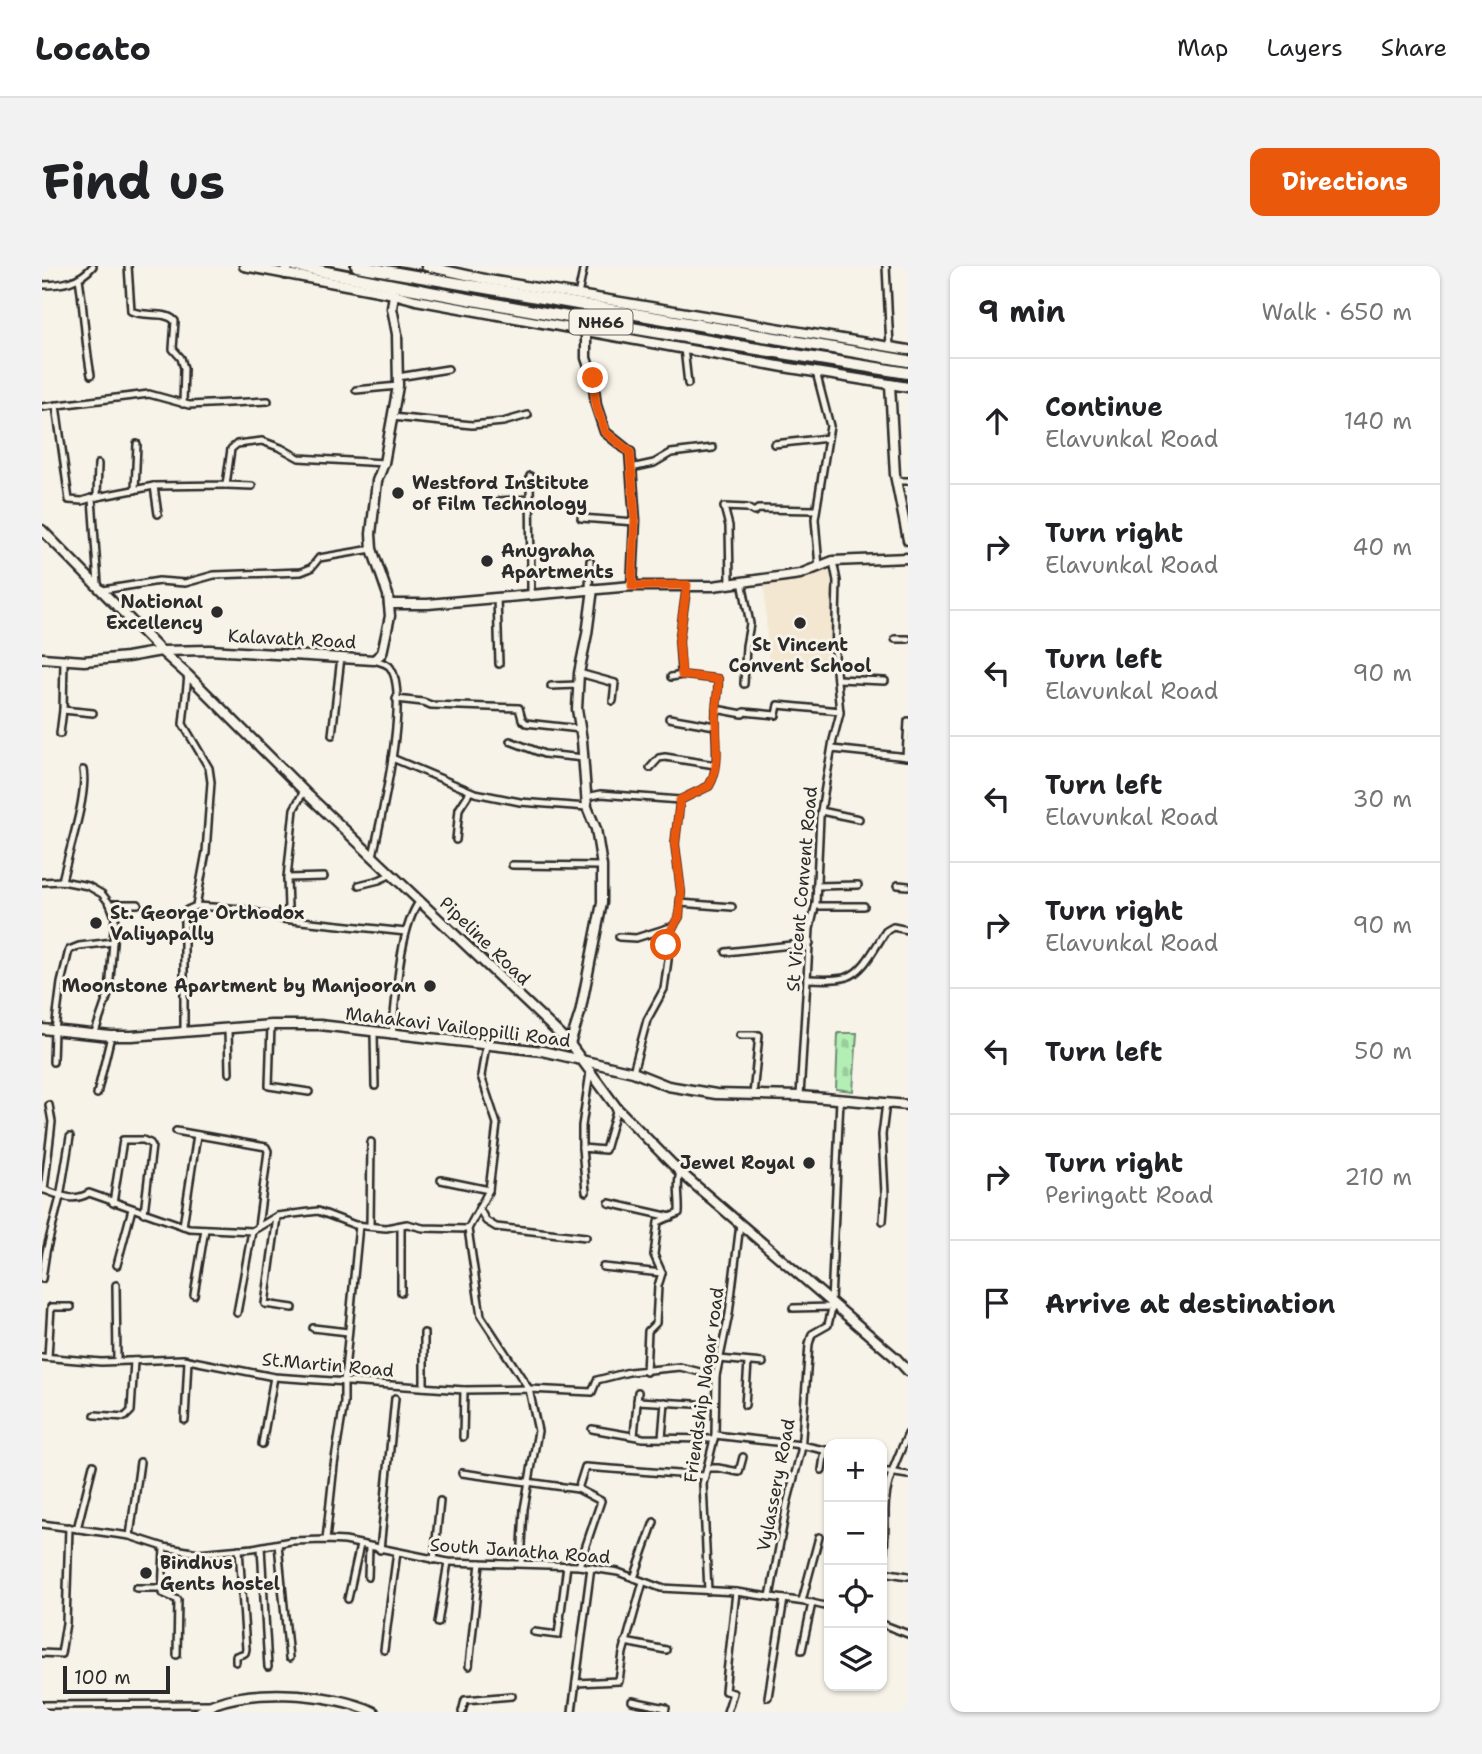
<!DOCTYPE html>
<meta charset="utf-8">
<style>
:root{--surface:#fff;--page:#f2f2f2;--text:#202124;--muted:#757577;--line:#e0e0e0;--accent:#ea580c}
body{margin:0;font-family:"Shantell Sans",sans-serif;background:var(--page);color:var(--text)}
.controls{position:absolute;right:21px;bottom:21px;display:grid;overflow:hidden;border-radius:14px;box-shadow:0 2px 5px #0004}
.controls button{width:63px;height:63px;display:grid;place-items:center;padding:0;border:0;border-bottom:2px solid var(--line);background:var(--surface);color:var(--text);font:35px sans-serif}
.scale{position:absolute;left:21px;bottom:18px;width:107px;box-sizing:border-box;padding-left:7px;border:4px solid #2b2b2b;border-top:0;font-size:19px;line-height:24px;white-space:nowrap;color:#2b2b2b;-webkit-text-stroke:5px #f7f3e8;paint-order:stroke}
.stop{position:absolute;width:21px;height:21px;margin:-16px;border:5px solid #ea580c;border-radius:50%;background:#fff}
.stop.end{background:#ea580c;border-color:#fff;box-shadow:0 2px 7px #0008}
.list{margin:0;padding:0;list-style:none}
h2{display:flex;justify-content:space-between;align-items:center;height:91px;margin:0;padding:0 28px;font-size:30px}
h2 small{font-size:23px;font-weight:400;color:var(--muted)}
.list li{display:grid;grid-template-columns:46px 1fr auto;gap:21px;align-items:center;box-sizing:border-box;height:126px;padding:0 28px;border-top:2px solid var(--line)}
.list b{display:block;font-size:26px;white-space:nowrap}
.list p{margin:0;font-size:23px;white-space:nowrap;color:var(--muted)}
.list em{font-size:23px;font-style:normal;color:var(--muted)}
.icon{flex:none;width:38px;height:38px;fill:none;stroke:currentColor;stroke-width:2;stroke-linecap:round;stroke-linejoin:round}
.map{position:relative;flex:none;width:866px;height:1446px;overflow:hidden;border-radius:14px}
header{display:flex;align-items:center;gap:42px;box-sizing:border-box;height:98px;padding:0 35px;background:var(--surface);border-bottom:2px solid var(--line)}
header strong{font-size:33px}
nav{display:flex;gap:38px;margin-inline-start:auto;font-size:24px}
.intro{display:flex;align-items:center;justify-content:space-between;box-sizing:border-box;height:168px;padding:0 42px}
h1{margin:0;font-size:49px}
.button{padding:18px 32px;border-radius:14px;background:var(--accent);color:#fff;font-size:24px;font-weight:700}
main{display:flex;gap:42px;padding:0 42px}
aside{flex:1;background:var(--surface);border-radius:14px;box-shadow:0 2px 5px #0004}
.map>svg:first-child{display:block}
.built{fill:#f3e7d1}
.cemetery{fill:url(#cemetery-stones);stroke:#6f8d70;stroke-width:2}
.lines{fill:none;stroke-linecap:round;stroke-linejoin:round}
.street-casing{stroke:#2b2b2b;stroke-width:10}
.secondary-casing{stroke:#2b2b2b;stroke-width:13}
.highway-casing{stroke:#2b2b2b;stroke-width:16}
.street{stroke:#f7f3e8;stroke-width:5}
.secondary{stroke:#f7f3e8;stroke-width:8}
.highway{stroke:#f7f3e8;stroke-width:10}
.route{stroke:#ea580c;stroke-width:9}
.poi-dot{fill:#2b2b2b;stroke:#f7f3e8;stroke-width:2.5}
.labels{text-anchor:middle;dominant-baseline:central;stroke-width:6;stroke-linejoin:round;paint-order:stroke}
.shield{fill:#f7f3e8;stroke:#686764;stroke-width:2}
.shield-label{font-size:16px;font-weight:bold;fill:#2b2b2b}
.poi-label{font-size:18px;font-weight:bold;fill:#2b2b2b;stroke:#f7f3e8;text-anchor:start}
.street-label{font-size:18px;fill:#2b2b2b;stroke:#f7f3e8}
</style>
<header>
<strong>Locato</strong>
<nav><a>Map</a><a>Layers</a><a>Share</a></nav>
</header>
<div class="intro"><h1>Find us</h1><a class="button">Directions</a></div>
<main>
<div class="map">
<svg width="866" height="1446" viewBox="0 0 866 1446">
<defs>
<pattern id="cemetery-stones" width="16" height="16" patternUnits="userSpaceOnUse" patternTransform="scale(1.75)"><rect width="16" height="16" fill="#b3efb5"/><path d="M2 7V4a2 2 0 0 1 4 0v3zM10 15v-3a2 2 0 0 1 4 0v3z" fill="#9acd9c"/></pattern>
</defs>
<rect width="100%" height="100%" fill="#f7f3e8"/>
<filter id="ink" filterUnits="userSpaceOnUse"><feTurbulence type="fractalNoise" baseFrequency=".0143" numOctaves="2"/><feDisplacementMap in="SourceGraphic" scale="14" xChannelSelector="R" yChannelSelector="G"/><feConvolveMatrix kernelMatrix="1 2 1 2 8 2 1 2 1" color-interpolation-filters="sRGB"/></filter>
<g filter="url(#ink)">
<polygon class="built" points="791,295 793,399 727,403 722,316"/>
<polygon class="cemetery" points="796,767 815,767 811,825 794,823"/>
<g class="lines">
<defs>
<g id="street">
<path d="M86,0L89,45C103,52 122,44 133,55L131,83L139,92L142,102L141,138"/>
<polyline points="844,0 848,81"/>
<path d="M37,12C42,45 43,77 49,109"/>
<path d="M0,19C20,19 38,16 51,0"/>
<polyline points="536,29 542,0"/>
<polyline points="642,82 646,118"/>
<polyline points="774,106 788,160 773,253 777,301"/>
<polyline points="356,111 406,103"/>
<polyline points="314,124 356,120"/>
<polyline points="14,139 27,234 40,235 50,232"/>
<polyline points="0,141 107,128 147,139 226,135"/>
<polyline points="350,151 430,159 461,156 486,149"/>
<polyline points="732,178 786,172"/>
<polyline points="589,202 612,197 629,187 671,182"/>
<polyline points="488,210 489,327"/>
<polyline points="854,215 866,215"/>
<polyline points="184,219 210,220"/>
<polyline points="112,220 116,248"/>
<polyline points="93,224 95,178"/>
<polyline points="55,231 56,198"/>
<polyline points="457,235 488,233"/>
<polyline points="539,252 593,256"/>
<polyline points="700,315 708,358 704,380 702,418"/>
<polyline points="688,317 687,260 682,241 705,242 712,246 716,243 774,244"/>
<polyline points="56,318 50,232 112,220 184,219 189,183 195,178 220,175 239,182 257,192 342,197"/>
<polyline points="547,323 548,295"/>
<polyline points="61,324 117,315 143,317 172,309 259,306 269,302 277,292 330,283"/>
<polyline points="455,331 457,398"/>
<polyline points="853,373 866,373"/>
<polyline points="22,394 21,444 51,447"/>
<polyline points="537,407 573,417 571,435"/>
<polyline points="629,411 640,409"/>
<polyline points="795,413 843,415"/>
<polyline points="509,420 536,419"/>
<polyline points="354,433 381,436 389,439 477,442 480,453 484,457 538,463"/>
<polyline points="674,443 701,448 702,446 734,449 736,439 798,445"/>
<polyline points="627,452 673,460"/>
<polyline points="18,468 21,444"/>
<polyline points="290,469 299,391"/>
<polyline points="468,475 502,488 542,492"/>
<polyline points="790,483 866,491"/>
<polyline points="864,491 866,455"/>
<polyline points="350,492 433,527 478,536 545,541"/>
<polyline points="608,502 617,492 623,491 673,499"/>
<polyline points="544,531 559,528 638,534"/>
<polyline points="779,545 817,553"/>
<polyline points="414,574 417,543 428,526"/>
<path d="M331,590C338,556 370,425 347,400C342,396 337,396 332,394"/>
<polyline points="470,599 560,600"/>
<polyline points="245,612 252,543 262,525"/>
<path d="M20,615C26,587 46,529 41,504"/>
<polyline points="0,616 20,615 46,620 60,628 68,638 73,651 67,726 52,769"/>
<polyline points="317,619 337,614 350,608"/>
<polyline points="856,619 866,620"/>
<polyline points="774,620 816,619"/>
<polyline points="638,637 690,641"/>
<polyline points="68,638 96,638"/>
<polyline points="154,640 201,643 240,653 246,642 245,612 282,611"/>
<polyline points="774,640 822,640"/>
<polyline points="240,653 364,666"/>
<polyline points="577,671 594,672 629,661"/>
<polyline points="684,686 768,677"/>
<path d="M765,713C778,713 793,715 805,711C822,706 834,679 844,665L851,661L866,664"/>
<polyline points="229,759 227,820 267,826"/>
<polyline points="13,764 19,717 27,684 37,680 71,676"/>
<polyline points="186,764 187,807"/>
<polyline points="142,766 142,651 145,644 154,640 164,586 169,516 167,502 141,458 146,409"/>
<polyline points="332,767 333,820"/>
<path d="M350,769C354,735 357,661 378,635"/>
<polyline points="698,769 717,769 711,829"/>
<polyline points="444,779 439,810 455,858 447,924 426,963 439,1050 487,1123 496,1165 482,1243 479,1297"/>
<polyline points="11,796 12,764"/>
<path d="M591,806L605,754L622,723L626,694V669L637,651L639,626L633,578L638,534L667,520C680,498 672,472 674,447C674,435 677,425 676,413L640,409L639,405L637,375L645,319"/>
<polyline points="55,828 69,770"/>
<polyline points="758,830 768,663 774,637 778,551 791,474 798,447 793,394 795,315 791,295"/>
<polyline points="134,865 224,881 226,885 216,961"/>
<polyline points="540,882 540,860 548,806"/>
<polyline points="399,914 447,924"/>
<path d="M0,923C17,929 31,937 47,927L147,962L210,965L235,950L276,945L313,959L344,962L365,958L381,962L426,963"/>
<polyline points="2,924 10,856 7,839"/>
<polyline points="544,926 540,882 563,884 575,842"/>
<polyline points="71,937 81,874 101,874 108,877 110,880 102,947"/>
<polyline points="567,937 629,951"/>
<polyline points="437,942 444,955 454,961 544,971"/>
<polyline points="235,951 223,1038 251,1042"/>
<polyline points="841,955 843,928 840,869 844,837"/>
<polyline points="141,960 155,869"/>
<polyline points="328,960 329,876"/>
<polyline points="75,999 90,943"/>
<polyline points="561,1001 620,1007"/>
<polyline points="0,1013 4,986 18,931 28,871"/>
<polyline points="74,1019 75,1095"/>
<polyline points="359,1026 359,960"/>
<polyline points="152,1029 163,963"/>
<polyline points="789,1037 798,833"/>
<polyline points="751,1042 790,1041"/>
<polyline points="195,1047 210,965"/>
<polyline points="271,1062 306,1066"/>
<polyline points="0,1091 59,1096 141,1093 232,1111 422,1124 487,1123 550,1126 555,1114 587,1106 638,1101 674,1110"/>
<polyline points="6,1091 9,1041 29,1041"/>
<polyline points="677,1093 721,1097"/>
<path d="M604,1106L606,1065L614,1057L616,1020L620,1007L612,989L616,956L637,947C638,933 634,919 638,906"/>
<polyline points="382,1121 382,1067"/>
<polyline points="595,1135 672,1139"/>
<polyline points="703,1139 706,1097"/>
<polyline points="53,1149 83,1151 89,1145 92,1095"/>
<polyline points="143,1154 146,1094"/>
<polyline points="550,1163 601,1172 672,1173"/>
<polyline points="673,1169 759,1179 787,1185"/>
<polyline points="592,1170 596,1126"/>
<polyline points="421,1171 422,1124"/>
<polyline points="620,1172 623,1136"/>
<polyline points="220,1178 232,1111"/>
<polyline points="665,1202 676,1202 697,1206 701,1191"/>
<polyline points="780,1204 783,1184"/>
<polyline points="840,1205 866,1209"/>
<polyline points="420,1207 536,1223"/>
<polyline points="0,1258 88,1270 122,1281 156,1287 211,1282 249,1275 284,1274 303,1275 406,1296 537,1300 576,1306 619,1322 694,1326 770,1337 787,1341"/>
<polyline points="35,1263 51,1199"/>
<polyline points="88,1270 98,1196"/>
<polyline points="284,1274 292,1199 302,1137 302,1115 317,959"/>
<polyline points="236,1278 247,1392"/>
<polyline points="122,1281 120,1327 136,1334 135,1389"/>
<polyline points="219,1281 226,1401"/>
<polyline points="338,1284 353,1132"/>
<polyline points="392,1294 398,1235"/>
<polyline points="537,1300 559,1235 536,1223 543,1201 663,1210"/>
<polyline points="841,1306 866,1310"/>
<polyline points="326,1311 327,1281"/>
<polyline points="592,1312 612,1256"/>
<path d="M840,1315C842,1292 843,1271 843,1248C842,1220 855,1192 866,1168"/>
<polyline points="94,1322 121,1322"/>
<polyline points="666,1325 661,1218 673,1169 674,1110 687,1048 698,958"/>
<polyline points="728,1331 745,1238 759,1185 767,1078 770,1068 786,1059 791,1038"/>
<polyline points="306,1333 318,1279"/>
<polyline points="760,1335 777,1271"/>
<polyline points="396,1357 406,1296"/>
<polyline points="840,1358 866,1368"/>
<polyline points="492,1366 516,1369 525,1299"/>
<polyline points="583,1376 624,1384"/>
<polyline points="342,1384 355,1286"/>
<polyline points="760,1384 770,1337"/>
<polyline points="0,1387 19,1388 24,1357 27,1261"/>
<polyline points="194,1396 194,1390 203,1387 204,1383 197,1283"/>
<polyline points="427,1400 438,1297"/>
<polyline points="534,1417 577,1415 581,1387 601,1316"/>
<polyline points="726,1431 742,1333"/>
<polyline points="590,1435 624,1442 623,1446"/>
<polyline points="0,1439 168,1438"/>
<polyline points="420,1446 423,1434 470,1430"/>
<polyline points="530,1446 549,1301"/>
<polyline points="685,1446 691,1427 683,1425 694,1326"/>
</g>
<g id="secondary">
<polyline points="202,0 352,28 374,34 742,101 866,121"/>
<polyline points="384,0 447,14 866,84"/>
<polyline points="544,64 544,92 551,112 554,139 563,166 588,186 593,254 590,320"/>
<polyline points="848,119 853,209 866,274"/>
<polyline points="0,264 119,385 146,409 267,530 528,778 575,842 638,906 853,1091 866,1105"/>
<polyline points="347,338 386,338 590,320 671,320 758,308 791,295 866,292"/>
<polyline points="0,392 42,395 85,391 119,385 167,384 332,394 340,387 348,350 346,329 330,283 329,268 335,215 342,197 356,120 355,68 350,42 352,28"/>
<polyline points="0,763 69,770 90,770 229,759 278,759 500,785 591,806 626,820 674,828 758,830 866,839"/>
<polyline points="528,778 538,747 560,637 560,600 554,563 545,541 540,474 535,443 537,407 545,368 551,323"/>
<path d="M157,1446C194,1419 292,1426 332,1446"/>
</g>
<g id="highway">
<path d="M254,0C457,41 661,75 866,107"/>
<polyline points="315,0 866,95"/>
<polyline points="244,7 245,0"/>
</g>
</defs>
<use href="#street" class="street-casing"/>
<use href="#secondary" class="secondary-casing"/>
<use href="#highway" class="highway-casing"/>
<use href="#street" class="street"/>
<use href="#secondary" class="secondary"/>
<use href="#highway" class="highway"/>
</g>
</g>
<g class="lines" filter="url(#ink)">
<path class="route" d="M551,112L554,139L563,166L588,186L593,254L590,320L645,319L637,375L640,409L676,413C677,425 674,435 674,447C673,472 680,498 667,520L638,534L633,578L639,626L637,651L626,669L624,679"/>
</g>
<g class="poi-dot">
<circle cx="356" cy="227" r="7"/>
<circle cx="445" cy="295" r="7"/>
<circle cx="175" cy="346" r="7"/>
<circle cx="758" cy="357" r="7"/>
<circle cx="54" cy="657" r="7"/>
<circle cx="388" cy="720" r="7"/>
<circle cx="767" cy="897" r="7"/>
<circle cx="104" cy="1307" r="7"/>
</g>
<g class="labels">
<rect class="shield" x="527.5" y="43.5" width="63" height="25" rx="5"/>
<g class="shield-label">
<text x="559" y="56">NH66</text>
</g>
<g class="poi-label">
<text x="370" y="217">Westford Institute<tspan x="370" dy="21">of Film Technology</tspan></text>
<text x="459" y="285">Anugraha<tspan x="459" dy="21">Apartments</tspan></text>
<text x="161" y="336" text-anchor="end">National<tspan x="161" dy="21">Excellency</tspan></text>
<text x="758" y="379" text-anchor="middle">St Vincent<tspan x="758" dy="21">Convent School</tspan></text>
<text x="68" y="647">St. George Orthodox<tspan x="68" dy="21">Valiyapally</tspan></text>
<text x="374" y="720" text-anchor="end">Moonstone Apartment by Manjooran</text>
<text x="753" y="897" text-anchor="end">Jewel Royal</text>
<text x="118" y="1297">Bindhus<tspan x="118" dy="21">Gents hostel</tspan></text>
</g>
<g class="street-label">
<text transform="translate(250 373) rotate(3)">Kalavath Road</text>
<text transform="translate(760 623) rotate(-85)">St Vicent Convent Road</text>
<text transform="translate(443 675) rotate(44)">Pipeline Road</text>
<text transform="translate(416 761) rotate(7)">Mahakavi Vailoppilli Road</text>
<text transform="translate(286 1099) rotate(5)">St.Martin Road</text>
<text transform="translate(662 1119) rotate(-82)">Friendship Nagar road</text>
<text transform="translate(734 1219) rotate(-79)">Vylassery Road</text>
<text transform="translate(478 1285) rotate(4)">South Janatha Road</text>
</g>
</g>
</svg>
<div class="controls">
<button>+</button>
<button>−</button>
<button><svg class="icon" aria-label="locate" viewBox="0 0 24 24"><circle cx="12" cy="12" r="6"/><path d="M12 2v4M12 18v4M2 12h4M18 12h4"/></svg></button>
<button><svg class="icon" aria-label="layers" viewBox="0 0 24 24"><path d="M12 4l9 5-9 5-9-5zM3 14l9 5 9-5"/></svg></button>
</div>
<div class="scale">100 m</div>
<div class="stop" style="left:624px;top:679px"></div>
<div class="stop end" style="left:551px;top:112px"></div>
</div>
<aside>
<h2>9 min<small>Walk · 650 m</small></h2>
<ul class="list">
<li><svg class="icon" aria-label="ahead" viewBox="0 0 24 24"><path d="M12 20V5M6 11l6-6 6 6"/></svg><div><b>Continue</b><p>Elavunkal Road</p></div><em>140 m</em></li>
<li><svg class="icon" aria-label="right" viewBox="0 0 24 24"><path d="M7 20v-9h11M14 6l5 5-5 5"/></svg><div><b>Turn right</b><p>Elavunkal Road</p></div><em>40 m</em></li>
<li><svg class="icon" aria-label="left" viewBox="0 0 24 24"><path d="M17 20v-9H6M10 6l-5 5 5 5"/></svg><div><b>Turn left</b><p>Elavunkal Road</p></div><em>90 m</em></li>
<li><svg class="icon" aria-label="left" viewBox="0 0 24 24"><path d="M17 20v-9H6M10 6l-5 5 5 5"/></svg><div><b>Turn left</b><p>Elavunkal Road</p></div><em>30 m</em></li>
<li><svg class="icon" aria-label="right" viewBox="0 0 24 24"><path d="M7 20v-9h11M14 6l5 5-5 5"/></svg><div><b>Turn right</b><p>Elavunkal Road</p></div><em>90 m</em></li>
<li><svg class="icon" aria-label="left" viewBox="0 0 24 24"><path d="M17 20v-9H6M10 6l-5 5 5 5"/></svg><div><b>Turn left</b></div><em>50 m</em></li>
<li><svg class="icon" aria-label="right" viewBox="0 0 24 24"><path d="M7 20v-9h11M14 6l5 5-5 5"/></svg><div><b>Turn right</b><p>Peringatt Road</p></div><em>210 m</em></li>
<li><svg class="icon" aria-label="arrive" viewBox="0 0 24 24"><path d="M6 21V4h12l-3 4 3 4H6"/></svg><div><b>Arrive at destination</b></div></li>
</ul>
</aside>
</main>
